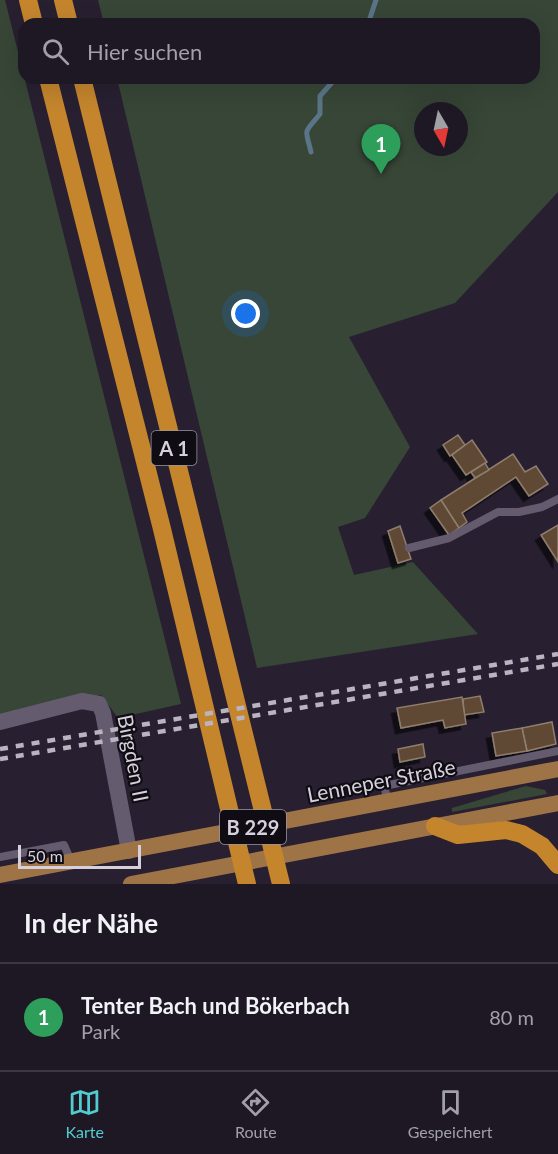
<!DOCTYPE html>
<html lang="de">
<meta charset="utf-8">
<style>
:root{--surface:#1e1825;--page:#26212d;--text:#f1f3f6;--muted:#a1a0a7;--line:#3c3742;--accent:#52cdcf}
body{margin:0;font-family:Lato,sans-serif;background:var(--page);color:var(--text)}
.compass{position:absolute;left:414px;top:102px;width:54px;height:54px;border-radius:50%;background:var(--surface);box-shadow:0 6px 24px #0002;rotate:171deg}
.scale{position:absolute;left:18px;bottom:15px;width:123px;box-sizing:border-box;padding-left:6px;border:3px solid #d5d0db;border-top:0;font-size:16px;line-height:21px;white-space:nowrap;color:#d5d0db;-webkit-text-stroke:4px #0f0c13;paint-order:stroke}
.you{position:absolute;left:246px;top:314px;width:21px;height:21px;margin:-15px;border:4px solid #fff;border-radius:50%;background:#1a73e8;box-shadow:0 0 0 9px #1a73e833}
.badge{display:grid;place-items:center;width:39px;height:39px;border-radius:50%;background:var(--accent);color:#fff;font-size:20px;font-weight:700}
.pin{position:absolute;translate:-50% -50px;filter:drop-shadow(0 2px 3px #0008)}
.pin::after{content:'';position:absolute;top:32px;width:21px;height:18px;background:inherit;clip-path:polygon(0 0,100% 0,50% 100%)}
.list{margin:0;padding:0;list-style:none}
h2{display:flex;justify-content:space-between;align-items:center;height:78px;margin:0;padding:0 24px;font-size:26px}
h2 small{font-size:20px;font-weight:400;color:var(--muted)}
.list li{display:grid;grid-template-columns:39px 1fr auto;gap:18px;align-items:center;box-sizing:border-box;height:108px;padding:0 24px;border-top:2px solid var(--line)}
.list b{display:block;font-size:22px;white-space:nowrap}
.list p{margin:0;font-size:20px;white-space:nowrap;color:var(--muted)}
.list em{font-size:20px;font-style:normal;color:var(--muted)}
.icon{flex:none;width:33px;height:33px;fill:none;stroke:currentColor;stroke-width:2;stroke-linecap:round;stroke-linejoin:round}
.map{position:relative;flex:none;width:558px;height:884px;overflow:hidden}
.search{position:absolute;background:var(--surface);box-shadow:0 6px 24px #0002;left:18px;right:18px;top:18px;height:66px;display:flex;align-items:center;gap:15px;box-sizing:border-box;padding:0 21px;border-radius:18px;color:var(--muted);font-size:22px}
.sheet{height:186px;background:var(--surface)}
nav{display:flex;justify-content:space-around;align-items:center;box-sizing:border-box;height:84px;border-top:2px solid var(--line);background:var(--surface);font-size:16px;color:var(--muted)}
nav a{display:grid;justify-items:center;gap:3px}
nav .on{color:var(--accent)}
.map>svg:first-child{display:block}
.green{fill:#374637;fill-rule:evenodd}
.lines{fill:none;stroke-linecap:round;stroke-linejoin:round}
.stream{stroke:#5a7488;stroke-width:5}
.building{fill:#5f4a34;stroke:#8f7e6e;stroke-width:1.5;filter:url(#shadow)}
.service{stroke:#645b6e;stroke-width:8}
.minor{stroke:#645b6e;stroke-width:16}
.primary{stroke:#9e7447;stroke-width:16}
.motorway{stroke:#c4852d;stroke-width:18}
.rail{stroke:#b9b4c0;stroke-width:4.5;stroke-dasharray:8 8;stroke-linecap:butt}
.labels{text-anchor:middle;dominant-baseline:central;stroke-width:4.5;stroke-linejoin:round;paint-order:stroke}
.shield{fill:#0f0c13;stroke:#9a959f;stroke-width:1.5}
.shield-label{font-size:20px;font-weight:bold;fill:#d5d0db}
.street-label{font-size:21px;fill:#d5d0db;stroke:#0f0c13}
</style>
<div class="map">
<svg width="558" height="884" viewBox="0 0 558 884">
<defs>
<filter id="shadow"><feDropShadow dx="-5.5" dy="5.5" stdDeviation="0" flood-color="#0009"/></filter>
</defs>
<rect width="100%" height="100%" fill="#282031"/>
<g class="green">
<polygon points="0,0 5,0 181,704 118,718 101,695 0,718"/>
<path d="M98,0H558V192L455,303L349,337L410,447L365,518L338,527L354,575L413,562L478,634L257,668L117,78H534V24H104ZM423,111H459V147H423Z"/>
<polygon points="526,786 545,790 547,794 452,812 452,808"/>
</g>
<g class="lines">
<g class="stream">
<polyline points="368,24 376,0"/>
<path d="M311,152C305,127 303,135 320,114V96L336,78"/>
</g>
</g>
<g class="building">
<polygon points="458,435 465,445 450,456 443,445"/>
<polygon points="472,440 487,462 466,475 452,455"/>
<polygon points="513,454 525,472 536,466 548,484 529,496 516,477 462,513 467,522 459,528 441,500"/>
<polygon points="485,463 489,470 475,478 471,472"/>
<polygon points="441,500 459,528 449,535 430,508"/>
<polygon points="558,525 558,562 541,535"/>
<polygon points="400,526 411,559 398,563 388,531"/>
<polygon points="480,696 484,712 464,715 463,699"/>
<polygon points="462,697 466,724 445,728 443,720 401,728 397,708"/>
<polygon points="552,722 556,744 527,751 522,728"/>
<polygon points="522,728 527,751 496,756 492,733"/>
<polygon points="423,744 425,757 400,762 398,749"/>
</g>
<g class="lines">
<g class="service">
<polyline points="409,548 449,538 498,512 519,512 542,507 558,499"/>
<polyline points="388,801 384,786 558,751"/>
<polyline points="0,857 64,845 71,861"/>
</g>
<polyline class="minor" points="0,722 82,701 99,704 103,713 129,851"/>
<g class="primary">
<polyline points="0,875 558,769"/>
<polyline points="131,884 558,803"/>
</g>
<g class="motorway">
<polyline points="28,0 34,24"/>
<polyline points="63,0 69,24"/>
<polyline points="48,78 162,529 247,884"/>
<polyline points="82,78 281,884"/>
<polyline points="435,826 458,835 506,830 522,834 542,846 558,865"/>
</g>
<g class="rail">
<polyline points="0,749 558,654"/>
<polyline points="0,759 558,664"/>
</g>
</g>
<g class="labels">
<g class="shield">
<rect x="151.5" y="431" width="45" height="34" rx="4.5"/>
<rect x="220" y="810" width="66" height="34" rx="4.5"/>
</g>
<g class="shield-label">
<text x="174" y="448">A 1</text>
<text x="253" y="827">B 229</text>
</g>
<g class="street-label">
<text transform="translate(134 758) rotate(79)">Birgden II</text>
<text transform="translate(381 780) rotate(-11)">Lenneper Straße</text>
</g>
</g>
</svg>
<svg class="compass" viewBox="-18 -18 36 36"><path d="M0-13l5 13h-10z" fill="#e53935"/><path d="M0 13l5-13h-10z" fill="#a1a0a7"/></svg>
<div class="scale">50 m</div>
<div class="you"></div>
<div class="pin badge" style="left:381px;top:174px;background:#2e9e5b">1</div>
<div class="search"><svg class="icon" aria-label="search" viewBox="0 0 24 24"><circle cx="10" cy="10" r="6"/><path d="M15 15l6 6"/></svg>Hier suchen</div>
</div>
<section class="sheet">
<h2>In der Nähe<small></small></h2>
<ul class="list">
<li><span class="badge" style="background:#2e9e5b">1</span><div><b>Tenter Bach und Bökerbach</b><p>Park</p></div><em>80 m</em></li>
</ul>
</section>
<nav>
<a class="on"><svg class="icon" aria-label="map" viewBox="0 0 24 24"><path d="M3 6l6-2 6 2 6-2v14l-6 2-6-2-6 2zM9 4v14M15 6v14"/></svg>Karte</a>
<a><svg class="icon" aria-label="directions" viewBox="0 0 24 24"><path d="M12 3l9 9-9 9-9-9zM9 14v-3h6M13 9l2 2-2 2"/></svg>Route</a>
<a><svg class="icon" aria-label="saved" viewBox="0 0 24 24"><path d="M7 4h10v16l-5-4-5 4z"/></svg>Gespeichert</a>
</nav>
